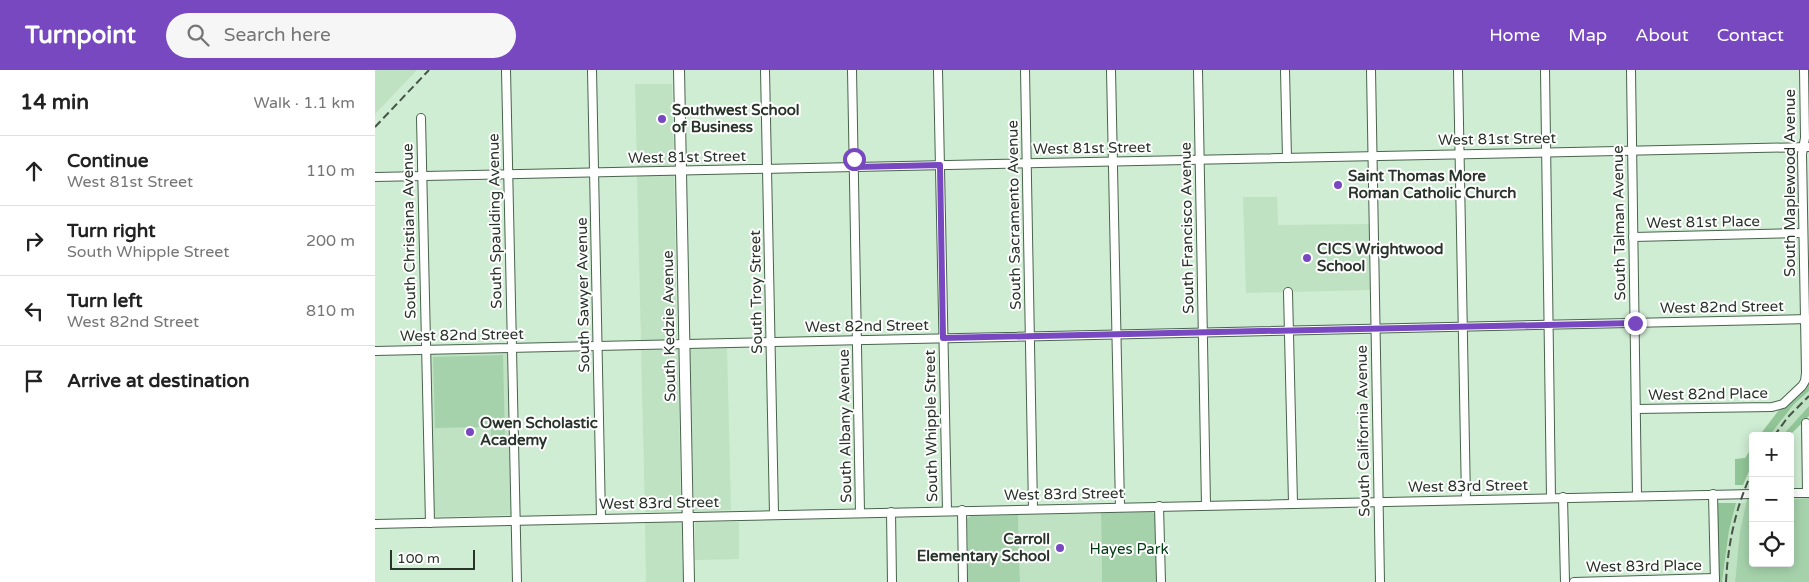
<!DOCTYPE html>
<meta charset="utf-8">
<style>
:root{--surface:#fff;--page:#f6f6f6;--text:#222;--muted:#767676;--line:#e0e0e0;--accent:#7748c0}
body{margin:0;font-family:"Varela Round",sans-serif;background:var(--page);color:var(--text)}
.controls{position:absolute;right:15px;bottom:15px;display:grid;overflow:hidden;border-radius:5px;box-shadow:0 2px 12px #0003}
.controls button{width:45px;height:45px;display:grid;place-items:center;padding:0;border:0;border-bottom:1px solid var(--line);background:var(--surface);color:var(--text);font:25px sans-serif}
.scale{position:absolute;left:15px;bottom:12px;width:85px;box-sizing:border-box;padding-left:5px;border:2px solid #283329;border-top:0;font-size:14px;line-height:18px;white-space:nowrap;color:#283329;-webkit-text-stroke:4px #fff;paint-order:stroke}
.stop{position:absolute;width:15px;height:15px;margin:-11px;border:4px solid #7748c0;border-radius:50%;background:#fff}
.stop.end{background:#7748c0;border-color:#fff;box-shadow:0 1px 5px #0008}
.list{margin:0;padding:0;list-style:none}
h2{display:flex;justify-content:space-between;align-items:center;height:65px;margin:0;padding:0 20px;font-size:21px}
h2 small{font-size:16px;font-weight:400;color:var(--muted)}
.list li{display:grid;grid-template-columns:32px 1fr auto;gap:15px;align-items:center;box-sizing:border-box;height:70px;padding:0 20px;border-top:1px solid var(--line)}
.list b{display:block;font-size:19px;white-space:nowrap}
.list p{margin:0;font-size:16px;white-space:nowrap;color:var(--muted)}
.list em{font-size:16px;font-style:normal;color:var(--muted)}
.icon{flex:none;width:28px;height:28px;fill:none;stroke:currentColor;stroke-width:2;stroke-linecap:round;stroke-linejoin:round}
.map{position:relative;flex:none;width:1434px;height:512px;overflow:hidden}
header{display:flex;align-items:center;gap:30px;box-sizing:border-box;height:70px;padding:0 25px;background:var(--accent);color:#fff}
header strong{font-size:24px}
nav{display:flex;gap:28px;margin-inline-start:auto;font-size:18px}
.search{width:350px;height:45px;background:var(--page);display:flex;align-items:center;gap:12px;box-sizing:border-box;padding:0 18px;border-radius:28px;color:var(--muted);font-size:19px}
main{display:flex}
aside{flex:1;background:var(--surface)}
.map>svg:first-child{display:block}
.built{fill:#bee2c2}
.green{fill:#a6d2ab}
.forest{fill:#91c597}
.lines{fill:none;stroke-linecap:round;stroke-linejoin:round}
.minor-casing{stroke:#49644d;stroke-width:10}
.major-casing{stroke:#49644d;stroke-width:12}
.minor{stroke:#fff;stroke-width:8}
.major{stroke:#fff;stroke-width:10}
.rail{stroke:#475548;stroke-width:2;stroke-dasharray:8 4;stroke-linecap:butt}
.route{stroke:#7748c0;stroke-width:6}
.poi-dot{fill:#7748c0;stroke:#fff;stroke-width:2}
.labels{text-anchor:middle;dominant-baseline:central;stroke-width:4;stroke-linejoin:round;paint-order:stroke}
.poi-label{font-size:15px;font-weight:bold;fill:#283329;stroke:#fff;text-anchor:start}
.street-label{font-size:15px;fill:#283329;stroke:#fff}
.park-label{font-size:15px;fill:#003d13;stroke:#fff}
</style>
<header>
<strong>Turnpoint</strong>
<div class="search"><svg class="icon" aria-label="search" viewBox="0 0 24 24"><circle cx="10" cy="10" r="6"/><path d="M15 15l6 6"/></svg>Search here</div>
<nav><a>Home</a><a>Map</a><a>About</a><a>Contact</a></nav>
</header>
<main>
<aside>
<h2>14 min<small>Walk · 1.1 km</small></h2>
<ul class="list">
<li><svg class="icon" aria-label="ahead" viewBox="0 0 24 24"><path d="M12 20V5M6 11l6-6 6 6"/></svg><div><b>Continue</b><p>West 81st Street</p></div><em>110 m</em></li>
<li><svg class="icon" aria-label="right" viewBox="0 0 24 24"><path d="M7 20v-9h11M14 6l5 5-5 5"/></svg><div><b>Turn right</b><p>South Whipple Street</p></div><em>200 m</em></li>
<li><svg class="icon" aria-label="left" viewBox="0 0 24 24"><path d="M17 20v-9H6M10 6l-5 5 5 5"/></svg><div><b>Turn left</b><p>West 82nd Street</p></div><em>810 m</em></li>
<li><svg class="icon" aria-label="arrive" viewBox="0 0 24 24"><path d="M6 21V4h12l-3 4 3 4H6"/></svg><div><b>Arrive at destination</b></div></li>
</ul>
</aside>
<div class="map">
<svg width="1434" height="512" viewBox="0 0 1434 512">
<rect width="100%" height="100%" fill="#cfedd2"/>
<g class="built">
<polygon points="0,0 42,0 0,44"/>
<polygon points="260,14 297,14 299,97 262,98"/>
<polygon points="299,105 302,270 266,270 262,106"/>
<polygon points="868,127 902,127 903,155 994,154 995,220 871,223"/>
<polygon points="303,277 306,441 270,442 266,279"/>
<polygon points="352,277 356,440 319,441 315,278"/>
<polygon points="132,281 136,445 58,447 55,283"/>
<polygon points="1434,321 1434,336 1407,366 1394,366 1419,334"/>
<polygon points="1361,433 1371,433 1365,461 1360,512 1347,512 1354,459"/>
<polygon points="726,443 727,512 645,512 643,445"/>
<polygon points="307,452 308,512 271,512 270,453"/>
<polygon points="320,452 364,452 364,489 320,490"/>
</g>
<g class="green">
<polygon points="128,285 130,370 116,371 116,357 60,358 58,287"/>
<polygon points="1434,428 1434,512 1360,512 1365,461 1372,429 1378,429 1378,493 1415,493 1415,429"/>
<polygon points="777,442 781,444 783,512 727,512 726,443"/>
<polygon points="643,445 645,512 593,512 592,448 596,446"/>
</g>
<g class="forest">
<polygon points="1434,311 1434,321 1419,334 1394,366 1384,366 1404,340 1432,316"/>
<polygon points="1434,336 1434,346 1414,366 1407,366"/>
<polygon points="1378,376 1378,392 1368,415 1360,415 1360,389 1370,388"/>
<polygon points="1343,433 1361,433 1354,460 1347,512 1343,512"/>
</g>
<g class="lines">
<defs>
<g id="minor">
<polyline points="131,0 142,512"/>
<polyline points="217,0 226,449"/>
<polyline points="390,0 399,444"/>
<polyline points="477,0 485,442"/>
<polyline points="563,0 572,441"/>
<polyline points="650,0 658,439"/>
<polyline points="736,0 745,437"/>
<polyline points="823,0 831,435"/>
<polyline points="910,0 912,88"/>
<polyline points="996,0 1005,512"/>
<polyline points="1083,0 1091,430"/>
<polyline points="1170,0 1176,428"/>
<polyline points="1256,0 1262,426"/>
<polyline points="46,48 55,453"/>
<polyline points="0,107 1434,77"/>
<polyline points="1258,167 1428,163"/>
<polyline points="913,222 918,433"/>
<polyline points="0,281 1434,249"/>
<polyline points="1261,339 1397,337 1408,334 1427,316 1430,311 1431,303 1427,84 1430,68 1429,0"/>
<polyline points="1431,353 1432,423"/>
<polyline points="1415,423 1434,423"/>
<polyline points="1338,424 1340,512"/>
<polyline points="1188,427 1190,512"/>
<polyline points="784,436 786,512"/>
<polyline points="587,440 588,512"/>
<polyline points="516,442 517,512"/>
<polyline points="0,454 1378,424"/>
<polyline points="1199,512 1340,508"/>
</g>
<polyline id="major" points="304,0 314,512"/>
</defs>
<use href="#minor" class="minor-casing"/>
<use href="#major" class="major-casing"/>
<use href="#minor" class="minor"/>
<use href="#major" class="major"/>
<g class="rail">
<polyline points="0,57 54,0"/>
<polyline points="1399,366 1413,347 1434,326"/>
<path d="M1351,512C1353,472 1361,436 1378,400"/>
</g>
</g>
<g class="lines">
<polyline class="route" points="479,89 480,97 565,95 568,268 1260,253"/>
</g>
<g class="poi-dot">
<circle cx="287" cy="49" r="5"/>
<circle cx="963" cy="115" r="5"/>
<circle cx="932" cy="188" r="5"/>
<circle cx="95" cy="362" r="5"/>
<circle cx="685" cy="478" r="5"/>
</g>
<g class="labels">
<g class="poi-label">
<text x="297" y="40">Southwest School<tspan x="297" dy="17">of Business</tspan></text>
<text x="973" y="106">Saint Thomas More<tspan x="973" dy="17">Roman Catholic Church</tspan></text>
<text x="942" y="179">CICS Wrightwood<tspan x="942" dy="17">School</tspan></text>
<text x="105" y="353">Owen Scholastic<tspan x="105" dy="17">Academy</tspan></text>
<text x="675" y="469" text-anchor="end">Carroll<tspan x="675" dy="17">Elementary School</tspan></text>
</g>
<g class="street-label">
<text transform="translate(1122 69) rotate(-1)">West 81st Street</text>
<text transform="translate(717 78) rotate(-1)">West 81st Street</text>
<text transform="translate(312 87) rotate(-1)">West 81st Street</text>
<text transform="translate(1415 113) rotate(-90)">South Maplewood Avenue</text>
<text transform="translate(639 145) rotate(-91)">South Sacramento Avenue</text>
<text transform="translate(120 151) rotate(-91)">South Spaulding Avenue</text>
<text transform="translate(1328 152) rotate(-1)">West 81st Place</text>
<text transform="translate(1244 153) rotate(-91)">South Talman Avenue</text>
<text transform="translate(812 158) rotate(-91)">South Francisco Avenue</text>
<text transform="translate(34 161) rotate(-91)">South Christiana Avenue</text>
<text transform="translate(381 222) rotate(-91)">South Troy Street</text>
<text transform="translate(208 225) rotate(-91)">South Sawyer Avenue</text>
<text transform="translate(1347 237) rotate(-1)">West 82nd Street</text>
<text transform="translate(294 256) rotate(-91)">South Kedzie Avenue</text>
<text transform="translate(492 256) rotate(-1)">West 82nd Street</text>
<text transform="translate(87 265) rotate(-1)">West 82nd Street</text>
<text transform="translate(1333 324) rotate(-1)">West 82nd Place</text>
<text transform="translate(470 356) rotate(-91)">South Albany Avenue</text>
<text transform="translate(556 356) rotate(-91)">South Whipple Street</text>
<text transform="translate(988 361) rotate(-91)">South California Avenue</text>
<text transform="translate(1093 416) rotate(-1)">West 83rd Street</text>
<text transform="translate(689 424) rotate(-1)">West 83rd Street</text>
<text transform="translate(284 433) rotate(-1)">West 83rd Street</text>
<text transform="translate(1269 496) rotate(-1)">West 83rd Place</text>
</g>
<g class="park-label">
<text x="754" y="479">Hayes Park</text>
</g>
</g>
</svg>
<div class="controls">
<button>+</button>
<button>−</button>
<button><svg class="icon" aria-label="locate" viewBox="0 0 24 24"><circle cx="12" cy="12" r="6"/><path d="M12 2v4M12 18v4M2 12h4M18 12h4"/></svg></button>
</div>
<div class="scale">100 m</div>
<div class="stop" style="left:479px;top:89px"></div>
<div class="stop end" style="left:1260px;top:253px"></div>
</div>
</main>
